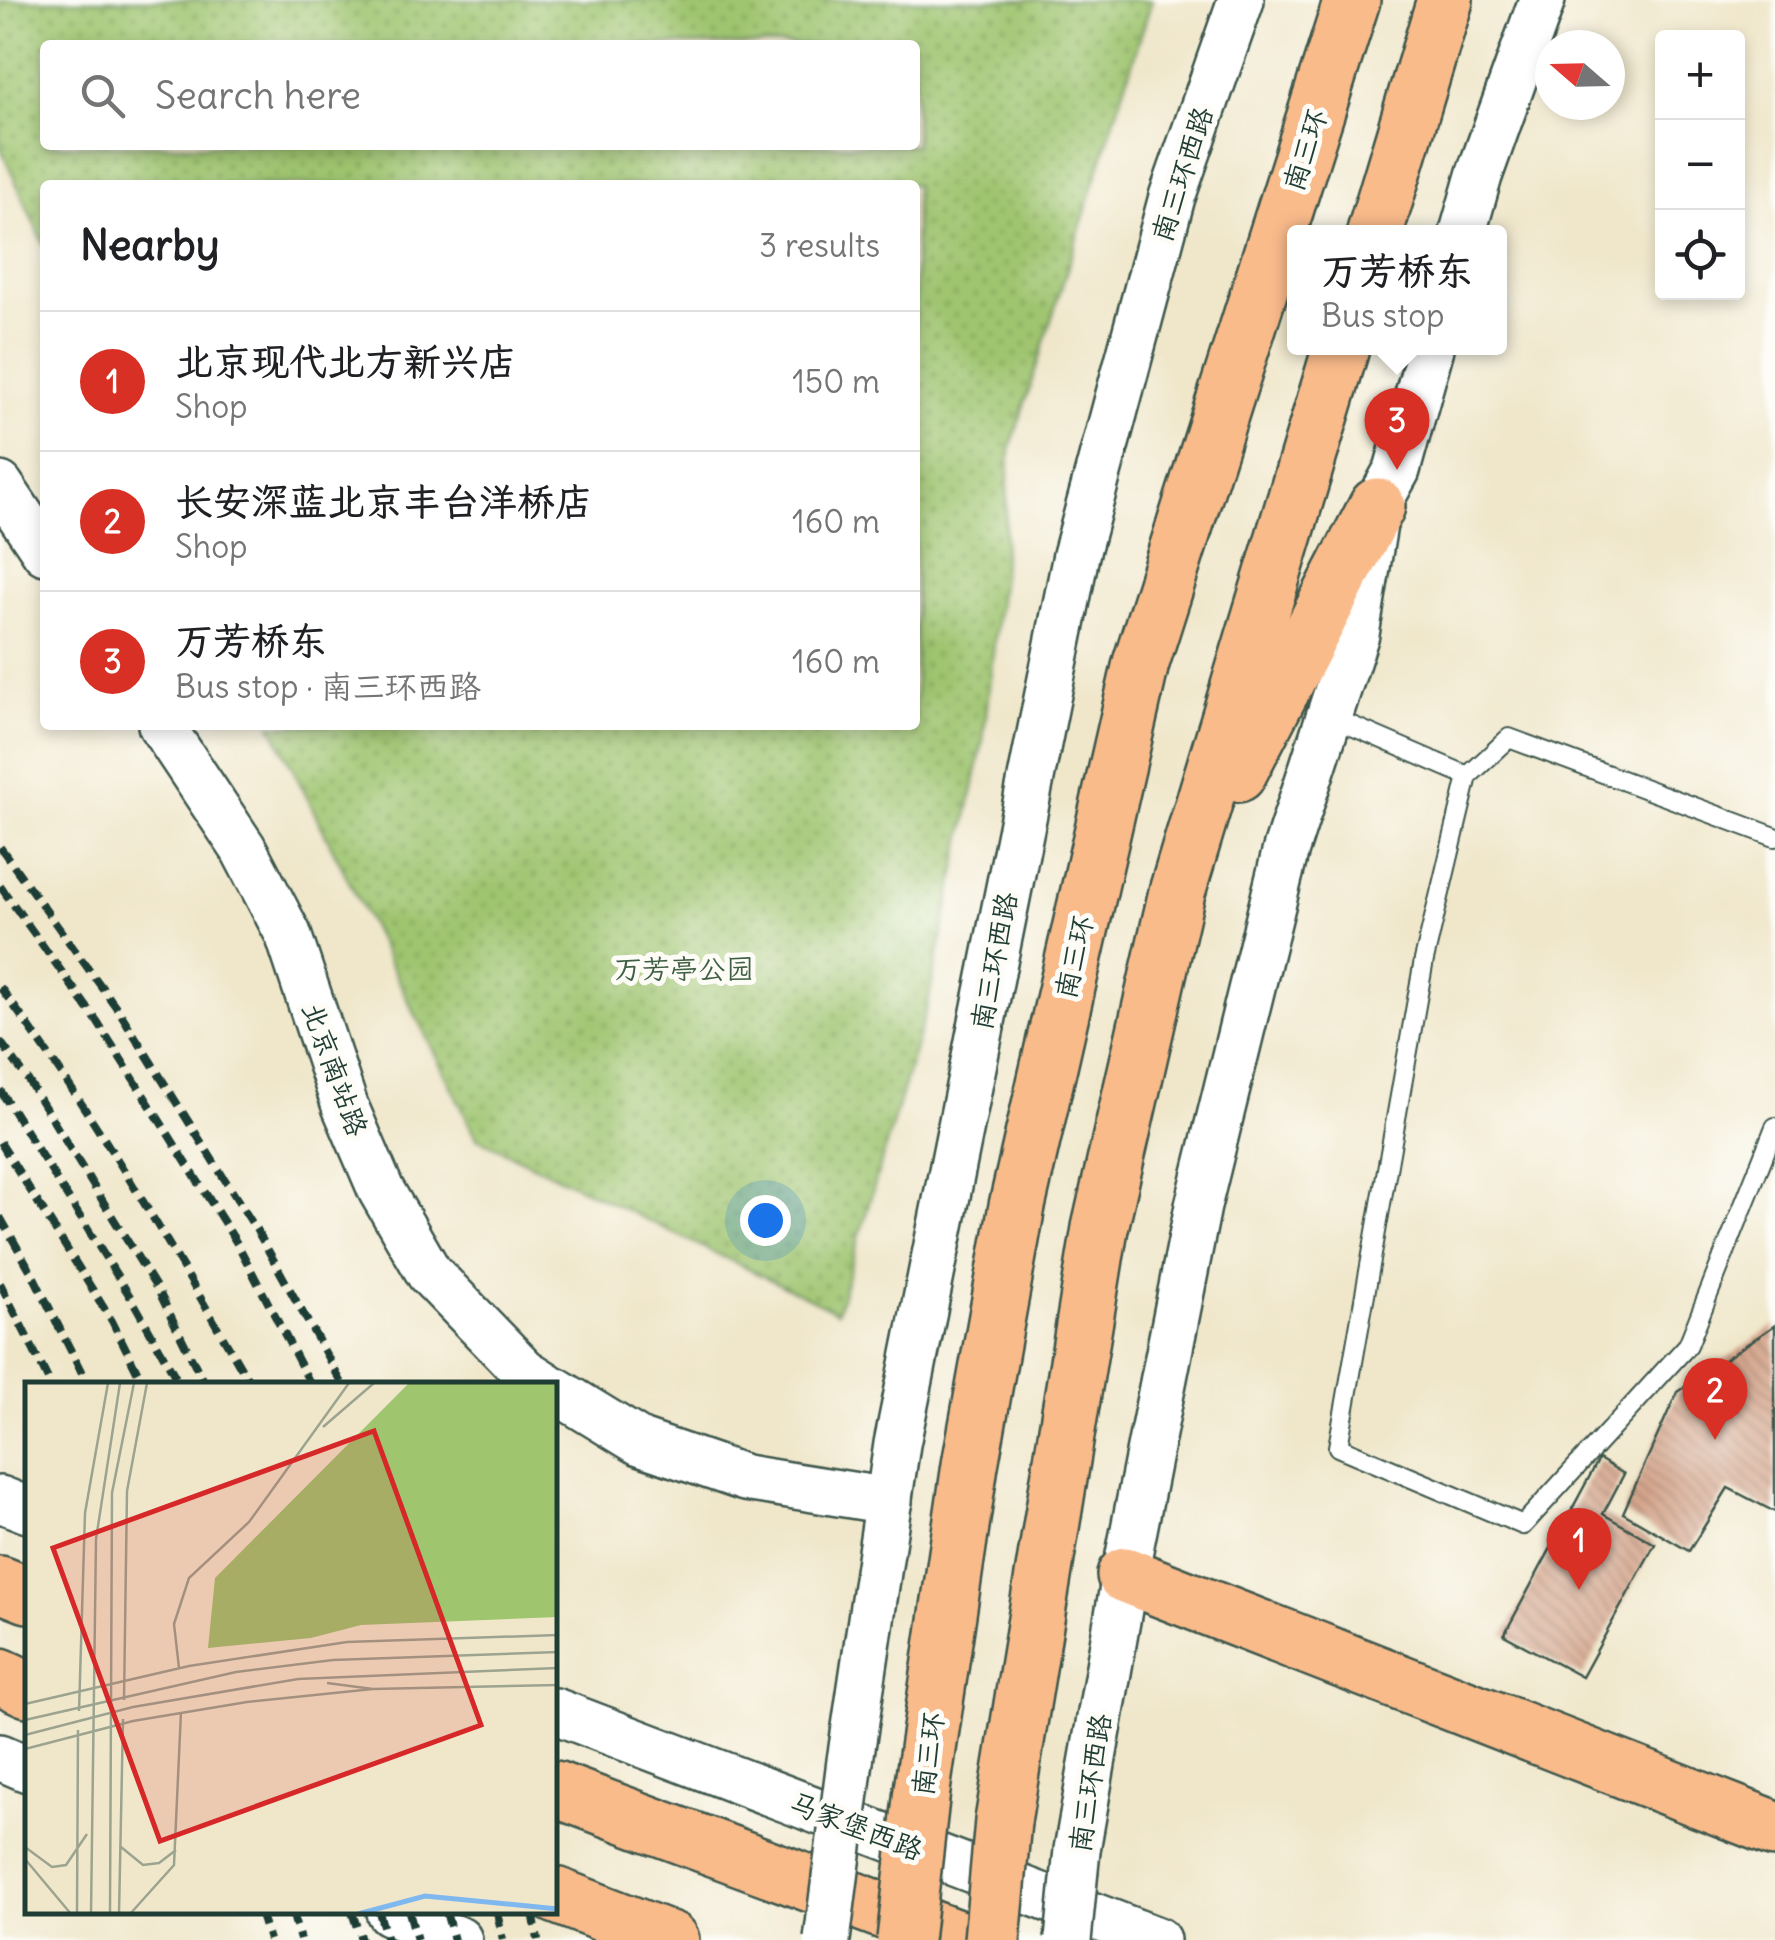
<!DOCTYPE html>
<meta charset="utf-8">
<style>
:root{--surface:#fff;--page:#f6f6f6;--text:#202124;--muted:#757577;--line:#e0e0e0;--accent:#d93025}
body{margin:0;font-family:Delius,"LXGW WenKai TC",sans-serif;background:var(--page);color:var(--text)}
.controls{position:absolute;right:30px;top:30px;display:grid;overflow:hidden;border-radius:10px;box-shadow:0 5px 15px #0003}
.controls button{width:90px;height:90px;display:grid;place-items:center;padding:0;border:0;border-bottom:2px solid var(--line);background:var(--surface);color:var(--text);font:50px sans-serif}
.compass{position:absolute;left:1535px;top:30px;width:90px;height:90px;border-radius:50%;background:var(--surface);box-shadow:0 5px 15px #0003;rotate:290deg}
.you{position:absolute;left:765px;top:1220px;width:35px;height:35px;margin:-25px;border:8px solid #fff;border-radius:50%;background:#1a73e8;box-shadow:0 0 0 15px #1a73e833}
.badge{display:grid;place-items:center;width:65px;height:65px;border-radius:50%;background:var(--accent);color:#fff;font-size:32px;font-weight:700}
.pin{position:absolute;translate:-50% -82px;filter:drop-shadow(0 2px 5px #0008)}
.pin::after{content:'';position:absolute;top:52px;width:35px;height:30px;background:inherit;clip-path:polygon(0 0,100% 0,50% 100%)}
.popup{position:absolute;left:1287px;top:225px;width:220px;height:130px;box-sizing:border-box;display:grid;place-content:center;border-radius:10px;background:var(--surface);filter:drop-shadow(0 2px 8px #0005);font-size:32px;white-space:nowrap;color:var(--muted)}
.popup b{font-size:38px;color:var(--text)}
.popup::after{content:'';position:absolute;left:50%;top:100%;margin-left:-20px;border:20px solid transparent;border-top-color:var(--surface)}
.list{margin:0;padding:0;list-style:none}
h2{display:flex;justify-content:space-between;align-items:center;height:130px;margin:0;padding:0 40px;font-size:42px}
h2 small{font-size:32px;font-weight:400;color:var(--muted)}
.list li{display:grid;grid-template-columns:65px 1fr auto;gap:30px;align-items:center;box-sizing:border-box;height:140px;padding:0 40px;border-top:2px solid var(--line)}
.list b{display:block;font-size:38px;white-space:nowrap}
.list p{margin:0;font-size:32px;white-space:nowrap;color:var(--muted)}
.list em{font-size:32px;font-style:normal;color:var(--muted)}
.icon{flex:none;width:55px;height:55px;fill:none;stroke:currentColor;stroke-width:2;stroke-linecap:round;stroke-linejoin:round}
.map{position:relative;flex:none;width:1775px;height:1940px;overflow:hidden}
.search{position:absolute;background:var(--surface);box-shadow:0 5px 15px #0003;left:40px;top:40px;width:880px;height:110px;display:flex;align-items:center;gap:25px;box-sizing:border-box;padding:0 35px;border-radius:10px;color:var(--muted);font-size:38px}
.panel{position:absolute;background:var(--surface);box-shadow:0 5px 15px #0003;left:40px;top:180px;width:880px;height:550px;border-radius:10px}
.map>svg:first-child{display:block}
.park{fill:url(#park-dots);stroke:#5f8152;stroke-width:2.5;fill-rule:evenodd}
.building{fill:url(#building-back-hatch)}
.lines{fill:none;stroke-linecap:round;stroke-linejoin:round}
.service-casing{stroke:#3e564b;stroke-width:22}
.tertiary-casing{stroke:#3e564b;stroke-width:50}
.primary-casing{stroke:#3e564b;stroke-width:60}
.trunk-casing{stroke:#3e564b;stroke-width:60}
.service{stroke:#fff;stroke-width:18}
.tertiary{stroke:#fff;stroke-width:45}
.primary{stroke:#fabb8b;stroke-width:55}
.trunk{stroke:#fabb8b;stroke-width:55}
.rail{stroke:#1f3d34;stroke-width:8;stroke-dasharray:15 8;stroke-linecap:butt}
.tertiary-bridge-casing{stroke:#3e564b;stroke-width:50;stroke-linecap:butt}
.trunk-bridge-casing{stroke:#3e564b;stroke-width:60;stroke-linecap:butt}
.tertiary-bridge{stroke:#fff;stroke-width:45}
.trunk-bridge{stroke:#fabb8b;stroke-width:55}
.labels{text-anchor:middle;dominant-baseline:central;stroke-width:10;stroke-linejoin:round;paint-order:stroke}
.street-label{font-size:28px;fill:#1f3d34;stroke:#fdfcf7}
.park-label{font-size:28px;fill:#3f5f43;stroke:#fdfcf7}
.inset-river{fill:none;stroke:#7fb8ef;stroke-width:5}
.inset-road{fill:none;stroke:#9ca38f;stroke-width:2.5}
.view{fill:#d62828;fill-opacity:0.15;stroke:#d62828;stroke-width:5}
.inset-edge{fill:none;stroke:#1f3d34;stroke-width:5}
</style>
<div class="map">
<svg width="1775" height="1940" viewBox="0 0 1775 1940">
<defs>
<pattern id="park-dots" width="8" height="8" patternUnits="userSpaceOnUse" patternTransform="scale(2.5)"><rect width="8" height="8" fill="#9fc56f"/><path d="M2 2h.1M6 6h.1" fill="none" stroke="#81a15c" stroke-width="1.8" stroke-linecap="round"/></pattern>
<pattern id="building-back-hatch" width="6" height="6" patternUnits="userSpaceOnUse" patternTransform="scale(2.5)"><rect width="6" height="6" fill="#d5a58c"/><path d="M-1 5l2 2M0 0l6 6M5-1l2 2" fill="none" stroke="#ac8873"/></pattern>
</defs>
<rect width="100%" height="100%" fill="#fdfcf7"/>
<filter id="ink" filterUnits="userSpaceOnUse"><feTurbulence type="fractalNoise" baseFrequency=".01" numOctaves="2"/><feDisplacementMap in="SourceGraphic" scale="20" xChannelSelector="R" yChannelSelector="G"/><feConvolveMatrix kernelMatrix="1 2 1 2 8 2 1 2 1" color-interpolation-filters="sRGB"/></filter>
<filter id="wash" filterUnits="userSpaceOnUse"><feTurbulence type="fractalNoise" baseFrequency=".0048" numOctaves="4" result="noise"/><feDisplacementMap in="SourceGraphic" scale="40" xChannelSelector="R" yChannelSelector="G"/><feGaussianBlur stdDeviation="2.25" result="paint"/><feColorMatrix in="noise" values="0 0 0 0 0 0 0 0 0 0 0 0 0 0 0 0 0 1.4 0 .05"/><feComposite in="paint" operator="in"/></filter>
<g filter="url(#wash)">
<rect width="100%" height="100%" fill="#f0e7cb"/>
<path class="park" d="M0,0H1152L1010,450L1002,575L983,741L927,1007L837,1312L477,1138L271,725H915V185H45V248L0,146ZM45,45H915V145H45Z"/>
<g id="blocks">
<g class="building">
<polygon points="1775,1325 1775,1512 1728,1488 1689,1551 1623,1513 1677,1392"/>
<polygon points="1599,1459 1624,1474 1603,1514 1655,1544 1582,1677 1504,1635"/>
</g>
</g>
</g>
<g filter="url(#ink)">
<use href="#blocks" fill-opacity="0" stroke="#3e564b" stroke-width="2.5"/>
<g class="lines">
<defs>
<g id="service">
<polyline points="1329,716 1468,776"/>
<polyline points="1775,837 1509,738 1468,776 1424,960 1338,1447 1523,1525 1688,1345 1775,1127"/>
</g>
<g id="tertiary">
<polyline points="1463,232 1479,176 1542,0"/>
<polyline points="0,485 45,552"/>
<polyline points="161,725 243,848 288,934 345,1106 381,1190 429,1273 524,1371 546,1385"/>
<polyline points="555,1390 640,1442 745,1478 889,1501"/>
<polyline points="0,1499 28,1510"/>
<polyline points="555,1711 1157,1940"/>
<polyline points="0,1757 28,1769"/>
<polyline points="850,1761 897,1444 1076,555 1172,197 1241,0"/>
<polyline points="1077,1850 1125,1575 1198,1206 1286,849 1356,634 1377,506 1397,470 1431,348"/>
<polyline points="389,1912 459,1940"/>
</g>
<g id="primary">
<polyline points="1125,1575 1775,1829"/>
<polyline points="0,1584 28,1595"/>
<polyline points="0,1676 28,1689"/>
<polyline points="555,1789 962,1940"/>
<polyline points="555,1895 671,1940"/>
</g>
<g id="trunk">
<polyline points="1375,232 1445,0"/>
<polyline points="1238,774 1377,506"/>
<polyline points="922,1790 970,1465 1017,1206 1141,663 1352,0"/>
<polyline points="1003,1821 1100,1228 1177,892 1341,348"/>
</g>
</defs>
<use href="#service" class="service-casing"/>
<use href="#tertiary" class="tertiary-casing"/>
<use href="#primary" class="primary-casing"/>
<use href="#trunk" class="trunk-casing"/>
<use href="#service" class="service"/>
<use href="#tertiary" class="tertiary"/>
<use href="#primary" class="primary"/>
<use href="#trunk" class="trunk"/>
<g class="rail">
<polyline points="0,847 119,1011 259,1234 343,1385"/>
<polyline points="0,886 97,1021 238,1245 311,1385"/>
<path d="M0,987C94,1113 173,1250 251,1385"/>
<polyline points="0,1041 26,1077 159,1292 205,1385"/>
<polyline points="0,1090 133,1301 180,1385"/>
<polyline points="0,1142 112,1321 144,1385"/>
<polyline points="0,1217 33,1275 88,1385"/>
<polyline points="0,1283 51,1385"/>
<polyline points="260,1912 269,1940"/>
<polyline points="292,1912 300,1940"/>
<polyline points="352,1912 361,1940"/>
<polyline points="379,1912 387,1940"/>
<polyline points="409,1912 417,1940"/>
<polyline points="446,1912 454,1940"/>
<polyline points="497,1912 503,1940"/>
<polyline points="533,1912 538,1940"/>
</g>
<defs>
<g id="tertiary-bridge">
<polyline points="827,1940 850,1761"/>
<polyline points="1068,1940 1077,1850"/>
</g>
<g id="trunk-bridge">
<polyline points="905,1940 922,1790"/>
<polyline points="992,1940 1003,1821"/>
</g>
</defs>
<use href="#tertiary-bridge" class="tertiary-bridge-casing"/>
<use href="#trunk-bridge" class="trunk-bridge-casing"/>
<use href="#tertiary-bridge" class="tertiary-bridge"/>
<use href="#trunk-bridge" class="trunk-bridge"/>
</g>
</g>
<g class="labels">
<g class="street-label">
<text transform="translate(1305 150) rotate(-72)">南三环</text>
<text transform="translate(1182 174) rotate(-72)">南三环西路</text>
<text transform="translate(1074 957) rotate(-77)">南三环</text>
<text transform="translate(994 961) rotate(-79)">南三环西路</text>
<text transform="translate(335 1069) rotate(70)">北京南站路</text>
<text transform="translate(928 1754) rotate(-82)">南三环</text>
<text transform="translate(1090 1783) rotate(-81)">南三环西路</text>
<text transform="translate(856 1826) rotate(21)">马家堡西路</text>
</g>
<g class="park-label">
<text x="684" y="969">万芳亭公园</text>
</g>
</g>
<g transform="translate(25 1382)">
<rect width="532" height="532" fill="#f0e7cb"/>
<path d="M384,1H532V235L336,243L286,256L183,266L190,196Z" fill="#9fc56f"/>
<path class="inset-river" d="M333,532L400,514L533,527"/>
<path class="inset-road" d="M298,45L349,1M154,286L149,242L164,196L224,140L324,1M302,301L348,307M99,318L102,109L122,1M0,322L164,284L322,260L533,253M54,329L60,131L83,1M0,338L211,290L308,278L533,270M0,353L108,325L273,297L533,286M0,367L108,339L222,320L348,307L533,303M0,465L27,485L41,483L62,452M96,465L118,483L134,481L151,468M0,477L46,532M52,532L53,348M66,532L71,157L95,1M85,532L87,111L109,1M94,532L98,337M105,532L149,483L156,330"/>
<path class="view" d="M349,49L456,343L135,459L28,166Z"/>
<rect width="532" height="532" class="inset-edge"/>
</g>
</svg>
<div class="controls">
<button>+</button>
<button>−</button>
<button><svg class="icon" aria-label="locate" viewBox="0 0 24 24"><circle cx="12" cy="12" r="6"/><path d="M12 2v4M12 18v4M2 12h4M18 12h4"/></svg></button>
</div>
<svg class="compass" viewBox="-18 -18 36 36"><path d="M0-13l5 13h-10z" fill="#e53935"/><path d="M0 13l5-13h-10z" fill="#757577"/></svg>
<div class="you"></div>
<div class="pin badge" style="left:1579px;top:1590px">1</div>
<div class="pin badge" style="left:1715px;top:1440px">2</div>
<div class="pin badge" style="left:1397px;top:470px">3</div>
<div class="popup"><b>万芳桥东</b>Bus stop</div>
<div class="search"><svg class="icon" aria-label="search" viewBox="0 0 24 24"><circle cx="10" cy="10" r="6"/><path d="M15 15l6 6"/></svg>Search here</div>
<section class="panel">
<h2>Nearby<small>3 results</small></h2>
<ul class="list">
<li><span class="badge">1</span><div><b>北京现代北方新兴店</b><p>Shop</p></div><em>150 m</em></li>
<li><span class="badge">2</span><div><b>长安深蓝北京丰台洋桥店</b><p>Shop</p></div><em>160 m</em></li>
<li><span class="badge">3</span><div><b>万芳桥东</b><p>Bus stop · 南三环西路</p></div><em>160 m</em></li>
</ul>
</section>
</div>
